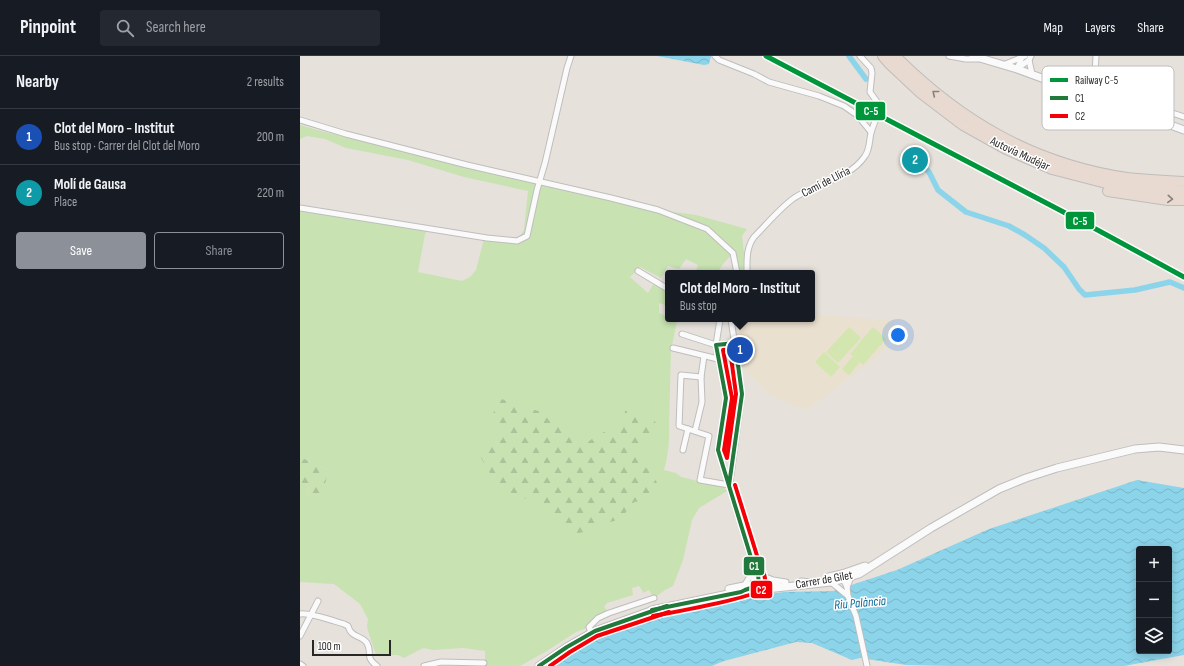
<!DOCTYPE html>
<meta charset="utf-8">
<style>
:root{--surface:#171b24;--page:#242831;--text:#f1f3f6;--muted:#9ea1a6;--line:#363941;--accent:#8c9099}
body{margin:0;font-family:"Sofia Sans Condensed",sans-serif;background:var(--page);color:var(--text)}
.controls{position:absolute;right:12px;bottom:12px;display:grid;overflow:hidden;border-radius:4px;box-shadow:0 2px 10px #0003}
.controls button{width:36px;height:36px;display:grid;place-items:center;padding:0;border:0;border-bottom:1px solid var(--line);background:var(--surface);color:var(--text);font:20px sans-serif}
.scale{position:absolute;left:12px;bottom:10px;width:79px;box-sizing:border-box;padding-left:4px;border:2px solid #272727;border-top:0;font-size:11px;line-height:14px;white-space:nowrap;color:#272727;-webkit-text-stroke:3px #fff;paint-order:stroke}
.you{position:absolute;left:598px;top:279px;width:14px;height:14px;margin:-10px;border:3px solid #fff;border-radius:50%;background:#1a73e8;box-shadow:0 0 0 6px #1a73e833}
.badge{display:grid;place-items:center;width:26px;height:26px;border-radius:50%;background:var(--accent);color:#fff;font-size:13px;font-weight:700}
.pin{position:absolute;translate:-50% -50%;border:2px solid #fff;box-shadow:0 1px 4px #0006}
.popup{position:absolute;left:365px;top:214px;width:150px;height:52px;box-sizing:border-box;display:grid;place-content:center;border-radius:4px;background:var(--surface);filter:drop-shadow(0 1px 3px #0005);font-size:13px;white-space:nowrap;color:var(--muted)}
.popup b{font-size:15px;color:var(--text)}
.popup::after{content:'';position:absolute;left:50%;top:100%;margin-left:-8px;border:8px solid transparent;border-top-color:var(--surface)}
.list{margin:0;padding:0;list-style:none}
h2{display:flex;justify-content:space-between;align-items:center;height:52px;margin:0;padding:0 16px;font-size:17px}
h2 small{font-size:13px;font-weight:400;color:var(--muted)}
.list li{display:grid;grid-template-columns:26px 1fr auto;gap:12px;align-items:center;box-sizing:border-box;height:56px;padding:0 16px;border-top:1px solid var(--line)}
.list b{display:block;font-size:15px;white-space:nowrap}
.list p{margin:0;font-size:13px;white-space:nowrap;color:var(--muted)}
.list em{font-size:13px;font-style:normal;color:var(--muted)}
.actions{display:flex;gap:8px;padding:12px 16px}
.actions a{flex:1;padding:9px 0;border:1px solid var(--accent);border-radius:4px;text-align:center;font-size:14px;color:var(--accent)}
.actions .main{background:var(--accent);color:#fff}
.icon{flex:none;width:22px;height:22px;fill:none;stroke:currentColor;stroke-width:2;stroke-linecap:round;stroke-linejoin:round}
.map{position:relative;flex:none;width:884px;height:610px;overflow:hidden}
header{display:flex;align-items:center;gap:24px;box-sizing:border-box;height:56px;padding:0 20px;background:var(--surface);border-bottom:1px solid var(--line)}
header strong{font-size:19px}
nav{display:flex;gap:22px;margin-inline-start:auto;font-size:14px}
.search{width:280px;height:36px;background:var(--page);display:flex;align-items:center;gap:10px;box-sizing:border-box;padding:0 14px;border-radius:4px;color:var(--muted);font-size:15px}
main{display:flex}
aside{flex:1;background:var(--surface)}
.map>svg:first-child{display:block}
.education{fill:#eae0cf}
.grass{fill:#c8e2b2}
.forest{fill:url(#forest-firs)}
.pitch{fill:#d3e6b0}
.water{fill:url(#water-waves);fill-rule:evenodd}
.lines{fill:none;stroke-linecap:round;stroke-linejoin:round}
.canal{stroke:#8cd4ea;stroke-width:5.5}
.street-casing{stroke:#bfbdbd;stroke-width:7}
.secondary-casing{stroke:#bfbdbd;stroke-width:9}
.highway-casing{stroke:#bfbdbb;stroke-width:12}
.street{stroke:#fbfafa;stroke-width:5}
.secondary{stroke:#fbfafa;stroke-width:7}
.highway{stroke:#e8dad1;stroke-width:10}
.bus-1-casing{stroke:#fff;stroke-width:7}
.bus-2-casing{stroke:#fff;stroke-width:7}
.bus-1{stroke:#21793c;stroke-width:4}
.bus-2{stroke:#f40006;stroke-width:4}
.rail-1-casing{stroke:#fff;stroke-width:8}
.rail-1{stroke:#00953b;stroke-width:5}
.oneway{stroke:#88807c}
.labels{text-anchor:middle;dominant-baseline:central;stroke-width:3;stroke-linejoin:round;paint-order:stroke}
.street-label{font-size:12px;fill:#272727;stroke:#fff}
.water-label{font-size:13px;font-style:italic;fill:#0a6997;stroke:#fff}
.key{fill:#fff;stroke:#bebebe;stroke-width:1}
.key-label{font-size:11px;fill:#272727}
.line-badge{stroke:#fff;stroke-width:1.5}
.badge-label{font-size:11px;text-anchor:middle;font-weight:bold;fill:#fff}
</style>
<header>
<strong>Pinpoint</strong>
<div class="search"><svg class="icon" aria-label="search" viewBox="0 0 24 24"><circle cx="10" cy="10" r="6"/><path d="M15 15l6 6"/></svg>Search here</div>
<nav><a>Map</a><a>Layers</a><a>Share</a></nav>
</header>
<main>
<aside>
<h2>Nearby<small>2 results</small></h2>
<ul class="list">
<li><span class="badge" style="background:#1a4fb4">1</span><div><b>Clot del Moro - Institut</b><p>Bus stop · Carrer del Clot del Moro</p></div><em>200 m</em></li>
<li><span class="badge" style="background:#0f9aa8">2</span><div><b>Molí de Gausa</b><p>Place</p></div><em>220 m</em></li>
</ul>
<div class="actions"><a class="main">Save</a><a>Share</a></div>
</aside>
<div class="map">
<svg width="884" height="610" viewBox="0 0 884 610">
<defs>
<pattern id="forest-firs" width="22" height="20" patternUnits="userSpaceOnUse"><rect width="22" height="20" fill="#c8e2b2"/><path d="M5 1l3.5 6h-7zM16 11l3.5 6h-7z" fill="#acc299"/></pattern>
<pattern id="water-waves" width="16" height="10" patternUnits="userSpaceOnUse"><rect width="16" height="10" fill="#8cd4ea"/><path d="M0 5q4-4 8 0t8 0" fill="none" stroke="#79b6c9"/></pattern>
</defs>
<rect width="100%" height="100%" fill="#e6e1db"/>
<polygon class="education" points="512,258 594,265 592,279 582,297 508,353 497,351 465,336 465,333 444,314 436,263 512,263"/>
<path class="grass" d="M0,69L21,75L358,154L396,159L447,173L442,180L444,197L443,217H437L432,198L423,208L417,217H395L398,209L386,203L379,213L368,210L361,222L340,211L330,221L348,237L354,227L368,236V250L359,247V257L368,261V263H373L377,265L371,294L369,369C370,383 368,400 364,414L376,417L381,421L423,431L427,435L399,452L392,464L383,504L373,530L365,534L354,542L349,534L343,537L342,534L339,530L332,532L333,539L307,547L304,551L309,557L289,571L276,576L245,596L220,610H185V595L163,592L132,594L124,592L119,594L104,602L98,599H76L68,575L67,570L68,563L60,548L34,528L0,526V426L1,427L9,429L7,442L25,428L29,414L0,401V152L129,172L125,178L118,216L162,225L170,221L176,214L184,183L217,184L224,174L228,135L164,121L108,104L46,92L25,83L7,80L0,83Z"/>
<g class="forest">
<path d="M201,343L209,345L217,349L242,356L249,364L264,374L279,388L287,392L288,386L297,379L312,373L324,364L325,355L334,349C341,352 343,353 343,362L354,364L358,370L355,380L343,395L339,403L343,409L352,417L361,435L351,444L334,446L322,461L314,465L302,468L290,475L278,477L260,467L255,460L233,445L209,437L193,422L175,392L203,383L196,374L191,361Z"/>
<polygon points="0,401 29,414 25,428 28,431 27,438 17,444 7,442 9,429 1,427 0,426"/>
</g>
<g class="pitch">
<polygon points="549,271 561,282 538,307 526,296"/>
<polygon points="573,271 586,283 563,309 560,306 549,319 542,313 553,300 550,298"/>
<polygon points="524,296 540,311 531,321 515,306"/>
</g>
<g class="water">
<polygon points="357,0 411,0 409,8 404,9"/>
<path d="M837,424L884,432V599L824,610H653L606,609L560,602L552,604L512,587L496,586L424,605L412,610H256L265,601L283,587L342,565L424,545L484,536L533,535L597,514L689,473ZM839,493H869V595H839Z"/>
</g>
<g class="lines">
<g class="canal">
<polyline points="549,0 566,23"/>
<polyline points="624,111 629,116 638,134 666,156 709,170 725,179 744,192 764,211 779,233 785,239 835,234 870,226 884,232"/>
</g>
<defs>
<g id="street">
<polyline points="415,0 419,4 454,18 469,26 519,40 544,50 557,59 571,76"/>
<polyline points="649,0 666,3 678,3"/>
<polyline points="731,0 729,4 732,18"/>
<polyline points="796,0 795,17 796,26 803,32 809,35"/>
<polyline points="722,1 717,13 729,4"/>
<polyline points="703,9 725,0"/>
<polyline points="802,44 807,35 813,34 833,44 884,61"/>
<polyline points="0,64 46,78 167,109 311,142 358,154 407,173 433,197 437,217"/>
<polyline points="0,152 187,182 217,185 227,180 237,134 245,107 267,12 271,0"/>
<polyline points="338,215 368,233"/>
<path d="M447,217C447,204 446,192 454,181C466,169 480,152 494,142C515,128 550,123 565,100C570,93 569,85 571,77C573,69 577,61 580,54V50L570,36L572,17L571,12L560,0"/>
<polyline points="420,263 416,289 426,342 418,394 453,508 458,518 473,524 486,526"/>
<polyline points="382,278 416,289 435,287"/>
<polyline points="373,292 418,303"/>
<polyline points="417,297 436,294"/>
<polyline points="401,321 381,319 379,370 409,380 400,424 429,429"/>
<polyline points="395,375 402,346 401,321 404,300"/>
<polyline points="383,394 388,373"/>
<polyline points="418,394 433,396"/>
<polyline points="430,426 442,338 431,263"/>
<polyline points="541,523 543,523 547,531"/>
<polyline points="501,525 511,526"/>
<polyline points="531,526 548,540 547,531 551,521"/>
<polyline points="444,530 452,517"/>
<polyline points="548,540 556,560 567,610"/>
<path d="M0,558C8,556 34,565 44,568L48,570C49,572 49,574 51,576C55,581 63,581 67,587C73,598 64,600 77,610"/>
<polyline points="291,577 289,571 298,562 309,557 354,542"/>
<polyline points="0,580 18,545"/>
<polyline points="0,608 3,610"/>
<polyline points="124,610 141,606 184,607"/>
</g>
<g id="secondary">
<polyline points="673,0 717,13 884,74"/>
<polyline points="452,518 457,527 462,530"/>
<polyline points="529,521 542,518 565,510"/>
<polyline points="429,533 444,530 477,527"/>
<polyline points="352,554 438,536 531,526 543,523 559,518 631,472 699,433 726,422 757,412 835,393 859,391 884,394"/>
<polyline points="239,610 267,591 295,575 356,553"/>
</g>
<g id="highway">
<polyline points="583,0 589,7 621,37 663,69 706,93 752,113 810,128 884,136"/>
<path d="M595,0C661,66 734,108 827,122C846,124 865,125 884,126"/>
<polyline points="808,135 868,144 884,144"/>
</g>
</defs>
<use href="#street" class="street-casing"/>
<use href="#secondary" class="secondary-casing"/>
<use href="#highway" class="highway-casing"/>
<use href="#street" class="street"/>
<use href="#secondary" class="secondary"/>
<use href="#highway" class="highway"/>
<defs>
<g id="bus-1">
<polyline points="352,554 441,536 445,534 459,529 458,518 453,508 418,394 426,342 416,289 435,287 442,338 429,429"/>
<polyline points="239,610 267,591 295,575 367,550"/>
</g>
<g id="bus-2">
<polygon points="423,294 430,294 436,338 427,402 424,394 432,342"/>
<path d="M353,560C369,557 458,541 464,532C468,526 462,512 459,506L435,429"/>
<polyline points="250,610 270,596 297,580 369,556"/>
</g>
</defs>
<use href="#bus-1" class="bus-1-casing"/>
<use href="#bus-2" class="bus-2-casing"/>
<use href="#bus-1" class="bus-1"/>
<use href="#bus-2" class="bus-2"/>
<defs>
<polyline id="rail-1" points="466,0 792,171 884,221"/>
</defs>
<use href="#rail-1" class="rail-1-casing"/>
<use href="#rail-1" class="rail-1"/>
</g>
<defs><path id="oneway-chevron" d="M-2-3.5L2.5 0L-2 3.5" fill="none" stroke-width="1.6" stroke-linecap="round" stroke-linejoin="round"/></defs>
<g class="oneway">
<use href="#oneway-chevron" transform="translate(635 37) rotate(-141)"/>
<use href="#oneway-chevron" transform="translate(870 143) rotate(4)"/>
</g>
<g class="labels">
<g class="street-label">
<text transform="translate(720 98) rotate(25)">Autovía Mudéjar</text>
<text transform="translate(526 126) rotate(-27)">Camí de Llíria</text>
<text transform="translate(524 524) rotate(-10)">Carrer de Gilet</text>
</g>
<g class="water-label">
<text transform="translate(560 547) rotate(-5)">Riu Palància</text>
</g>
</g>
<rect x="742" y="10" width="132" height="64" rx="6" class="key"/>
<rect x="750" y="22" width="18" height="4" fill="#00953b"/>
<rect x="750" y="40" width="18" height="4" fill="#21793c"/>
<rect x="750" y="58" width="18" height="4" fill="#f40006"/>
<g class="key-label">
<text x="775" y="28">Railway C-5</text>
<text x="775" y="46">C1</text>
<text x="775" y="64">C2</text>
</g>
<g class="line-badge">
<rect x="555" y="45" width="31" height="20" rx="4" fill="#00953b"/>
<rect x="765" y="155" width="30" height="19" rx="4" fill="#00953b"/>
<rect x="443" y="500" width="22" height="20" rx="4" fill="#21793c"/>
<rect x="450" y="524" width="23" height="19" rx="4" fill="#f40006"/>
</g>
<g class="badge-label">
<text x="571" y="59">C-5</text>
<text x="780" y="169">C-5</text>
<text x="454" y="514">C1</text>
<text x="461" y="538">C2</text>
</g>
</svg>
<div class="controls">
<button>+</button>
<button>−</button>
<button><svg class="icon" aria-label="layers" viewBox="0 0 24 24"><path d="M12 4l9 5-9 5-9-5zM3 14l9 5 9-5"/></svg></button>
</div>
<div class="scale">100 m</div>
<div class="you"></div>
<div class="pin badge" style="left:440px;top:294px;background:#1a4fb4">1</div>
<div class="popup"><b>Clot del Moro - Institut</b>Bus stop</div>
<div class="pin badge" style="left:615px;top:104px;background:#0f9aa8">2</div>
</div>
</main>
